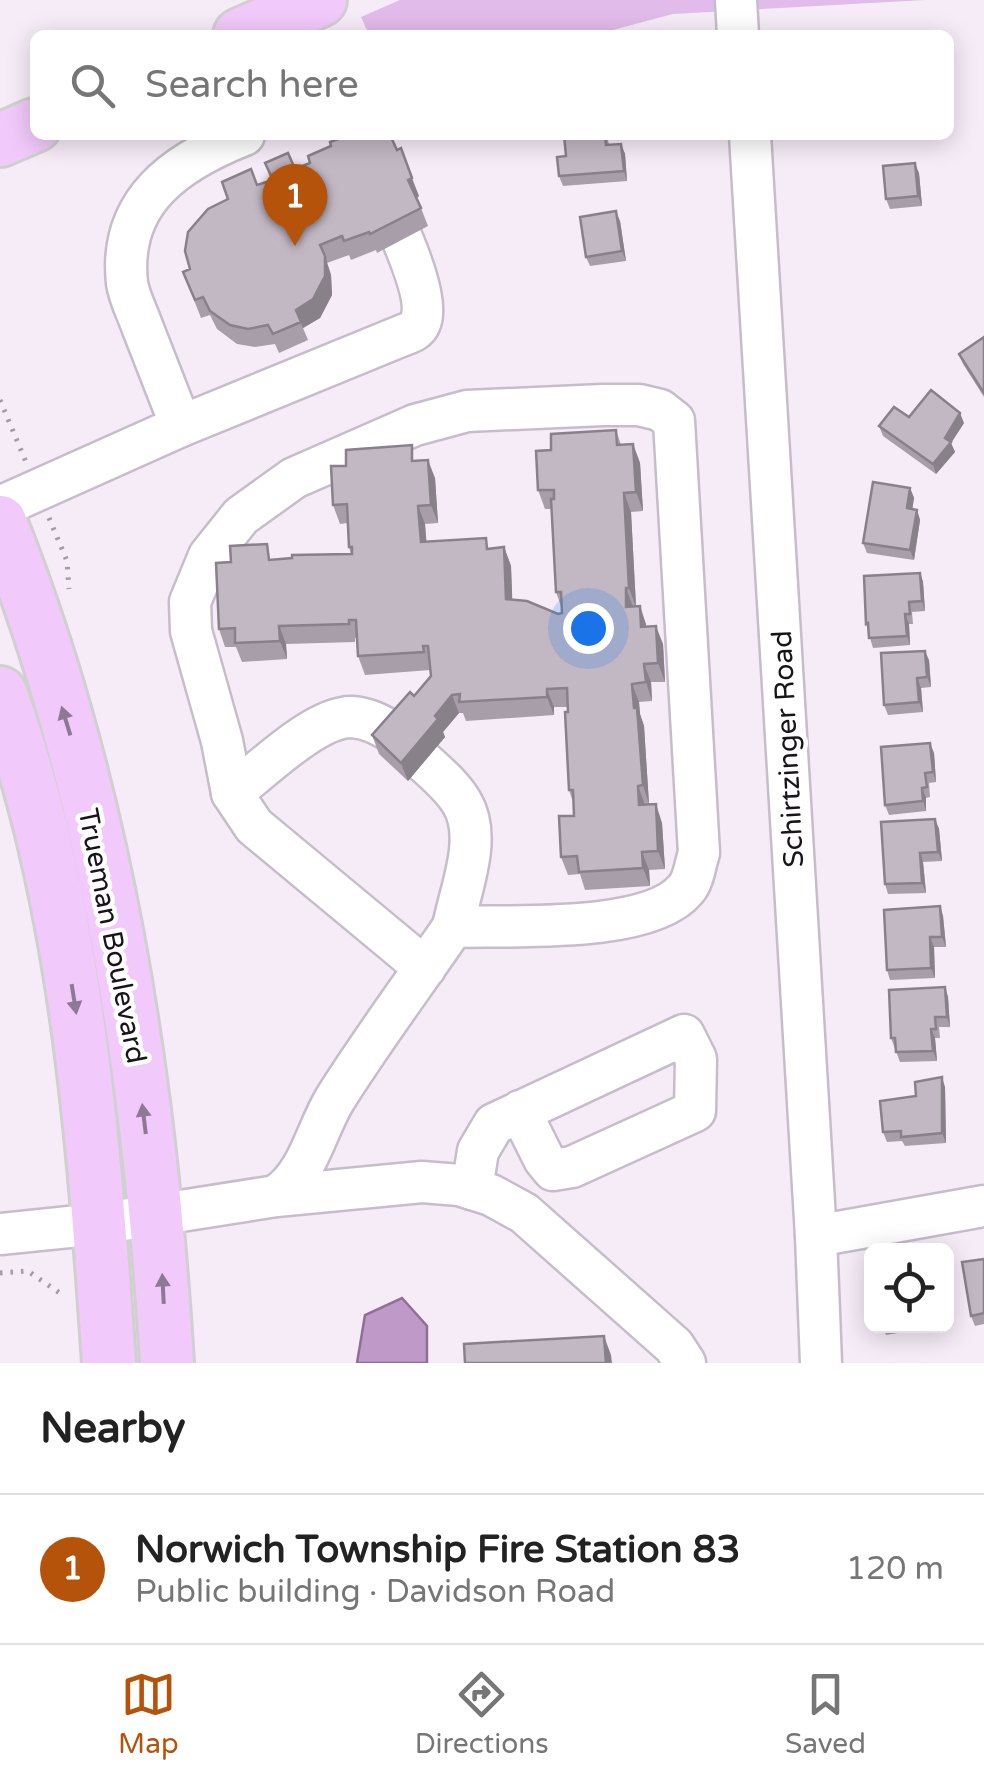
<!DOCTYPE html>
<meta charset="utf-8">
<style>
:root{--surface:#fff;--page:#f2f2f2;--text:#222;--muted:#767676;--line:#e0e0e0;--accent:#b45309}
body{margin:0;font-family:"Varela Round",sans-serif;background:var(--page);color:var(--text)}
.controls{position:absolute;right:30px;bottom:30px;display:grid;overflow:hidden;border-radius:15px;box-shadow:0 5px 25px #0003}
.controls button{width:90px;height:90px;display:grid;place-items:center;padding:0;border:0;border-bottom:2px solid var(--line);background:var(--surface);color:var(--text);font:50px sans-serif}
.you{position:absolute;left:588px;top:628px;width:35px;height:35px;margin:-25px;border:8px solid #fff;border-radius:50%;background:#1a73e8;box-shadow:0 0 0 15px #1a73e833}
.badge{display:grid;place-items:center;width:65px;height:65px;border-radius:50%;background:var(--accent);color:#fff;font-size:32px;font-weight:700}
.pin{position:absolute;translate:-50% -82px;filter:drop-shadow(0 2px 5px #0008)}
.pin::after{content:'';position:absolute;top:52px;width:35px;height:30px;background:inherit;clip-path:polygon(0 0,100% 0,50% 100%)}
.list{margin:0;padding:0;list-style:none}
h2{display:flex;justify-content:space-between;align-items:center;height:130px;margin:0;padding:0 40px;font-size:42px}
h2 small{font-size:32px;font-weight:400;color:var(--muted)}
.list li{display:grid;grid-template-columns:65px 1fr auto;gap:30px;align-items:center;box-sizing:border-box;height:150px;padding:0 40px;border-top:2px solid var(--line)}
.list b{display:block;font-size:38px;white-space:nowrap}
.list p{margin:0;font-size:32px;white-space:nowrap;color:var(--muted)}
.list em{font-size:32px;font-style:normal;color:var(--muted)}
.icon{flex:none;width:55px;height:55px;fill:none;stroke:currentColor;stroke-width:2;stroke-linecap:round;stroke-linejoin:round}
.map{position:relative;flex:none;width:984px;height:1363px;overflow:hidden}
.search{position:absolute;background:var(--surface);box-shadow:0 5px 25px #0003;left:30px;right:30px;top:30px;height:110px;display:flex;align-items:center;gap:25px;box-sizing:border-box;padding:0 35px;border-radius:15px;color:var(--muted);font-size:38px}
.sheet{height:280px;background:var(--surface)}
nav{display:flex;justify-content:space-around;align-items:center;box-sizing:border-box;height:140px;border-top:2px solid var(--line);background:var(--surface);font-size:28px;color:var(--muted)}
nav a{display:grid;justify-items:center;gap:5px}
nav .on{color:var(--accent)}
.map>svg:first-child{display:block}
.green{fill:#e1bbe9}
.water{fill:#bf99c7;stroke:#8d7193;stroke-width:2.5}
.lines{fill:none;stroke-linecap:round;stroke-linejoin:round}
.minor-casing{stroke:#c7bdca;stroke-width:45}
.major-casing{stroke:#d1d0d1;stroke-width:58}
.path{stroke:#a29ba4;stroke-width:5;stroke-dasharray:2.5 8;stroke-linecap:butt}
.minor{stroke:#fff;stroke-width:40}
.major{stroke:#f1c9fa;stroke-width:52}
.wall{fill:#a79ea9}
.shaded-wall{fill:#888189}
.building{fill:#c2b8c4;stroke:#888189;stroke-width:2.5}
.oneway{fill:#8f7895}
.labels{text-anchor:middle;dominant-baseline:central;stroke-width:9;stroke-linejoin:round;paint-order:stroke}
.street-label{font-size:28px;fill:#181519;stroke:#fff}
</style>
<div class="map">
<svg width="984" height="1363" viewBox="0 0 984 1363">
<rect width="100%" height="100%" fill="#f6ecf8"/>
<polygon class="green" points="400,0 925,0 673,14 594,35 369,35 361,17"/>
<polygon class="water" points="402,1298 427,1326 427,1363 357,1363 365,1315"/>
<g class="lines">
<defs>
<g id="minor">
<polyline points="736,0 738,35"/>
<polyline points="750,135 816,1236 821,1363"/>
<path d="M181,426L401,336C408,333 417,331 420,323C435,290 370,171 354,135"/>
<path d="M0,507L181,426C168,393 155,359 142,326C137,312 129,297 127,283C118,201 176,162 244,135"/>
<path d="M424,762C437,774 453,787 462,803C483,838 460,890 453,927"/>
<path d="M232,793C261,771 316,716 352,717C369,718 382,726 396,734"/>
<polyline points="472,1189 478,1151 494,1124 684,1035 696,1059 695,1111 572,1167 553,1170 544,1159 520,1111"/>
<path d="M276,1196C309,1174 315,1132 335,1099C372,1040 414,984 453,927C510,925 650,934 686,889C694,880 695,864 699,853L674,421L660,410L639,405H603L467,411L415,425L294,478L241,516L209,556L190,602L191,631L222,741L232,793L254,826L425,968"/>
<polyline points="0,1234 98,1224 276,1196 422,1182 459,1185 491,1195 524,1213 674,1346 685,1363"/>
<polyline points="816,1236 984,1206"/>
</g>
<g id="major">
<polyline points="240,35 320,0"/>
<polyline points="0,140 35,125"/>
<path d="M0,522C106,788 150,1078 167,1363"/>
<path d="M0,693C77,903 94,1141 109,1363"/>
</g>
</defs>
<use href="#minor" class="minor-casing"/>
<use href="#major" class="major-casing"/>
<g class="path">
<polyline points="0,400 26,462"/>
<polyline points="49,518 67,561 69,589"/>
<polyline points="0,1273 28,1271 64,1296"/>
</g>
<use href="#minor" class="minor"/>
<use href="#major" class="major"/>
</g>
<g class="wall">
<polygon points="564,135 607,135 609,145 621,144 625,154 627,181 563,186 559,176 566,156"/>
<polygon points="265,163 419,196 417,198 428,226 377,253 376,250 351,260 349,255 327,263 331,275 332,295 320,318 303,328 308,340 279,353 275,344 255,347 237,344 217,329 210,315 201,318 183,272 190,269 257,185 271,180"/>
<polygon points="919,173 922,206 890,209 886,199"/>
<polygon points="620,221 626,261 590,266 586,257"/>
<polygon points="984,337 984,397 963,364 959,354"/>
<polygon points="909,417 964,423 951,443 955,452 936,474 883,436 879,426"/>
<polygon points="616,430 621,445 633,444 640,463 643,511 631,512 636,606 640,606 646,627 663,644 665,682 651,682 652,701 639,702 640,714 644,726 649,804 662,823 665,869 649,870 650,886 585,890 580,874 568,875 561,857 574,816 573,802 569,790 568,707 554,707 554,715 466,721 463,713 459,713 443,732 445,737 408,781 379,754 372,735 414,696 431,676 430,670 365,675 358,656 357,638 355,638 355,642 286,644 287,659 242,662 236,647 225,647 219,629 273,560 351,554 349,547 348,523 340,524 333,505 418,461 435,478 438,523 425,524 426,541 490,549 504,547 511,566 512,600 558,614 562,613 561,606 556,592 551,509 545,509 538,490 551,450"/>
<polygon points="910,488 914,498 912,509 917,510 920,520 914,560 867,553 863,543"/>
<polygon points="920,573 923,582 925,611 912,612 913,624 909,624 910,645 873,648 866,624"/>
<polygon points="929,660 931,687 921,688 923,712 888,715 884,705"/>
<polygon points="934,753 936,782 929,783 930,797 926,798 926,811 889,815 885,805"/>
<polygon points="935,819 939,829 942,861 923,862 926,893 888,894 885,884"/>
<polygon points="940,906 943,916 946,947 934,947 935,978 890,980 887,970"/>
<polygon points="945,987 948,997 950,1027 939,1027 940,1038 935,1038 937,1061 900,1062 891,1038"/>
<polygon points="945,1087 946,1143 905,1146 902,1141 887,1142 883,1132 916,1096"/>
<polygon points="984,1259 984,1324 975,1326 971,1316"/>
<polygon points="946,1316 948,1328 922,1332 921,1329 886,1335 882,1326 946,1326"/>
</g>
<g class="shaded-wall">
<polygon points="949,76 953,106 949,97"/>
<polygon points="621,144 625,154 627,181 624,171"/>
<polygon points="915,163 919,173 922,206 918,196"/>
<polygon points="412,178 419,196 415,199 408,180"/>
<polygon points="616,211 620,221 626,261 622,251"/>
<polygon points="325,256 331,275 332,295 320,318 303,328 296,310"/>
<polygon points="960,413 964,423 951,443 955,452 936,474 933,464 945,438"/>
<polygon points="633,444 640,463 643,511 636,492"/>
<polygon points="428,460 435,478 438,523 431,505"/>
<polygon points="910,488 914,498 911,518 907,508"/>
<polygon points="624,493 631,512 636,607 629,588"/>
<polygon points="418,506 425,524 428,560 421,542"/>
<polygon points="917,510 920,520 914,560 910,550"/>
<polygon points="504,547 511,566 513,618 506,599"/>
<polygon points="920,573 923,582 925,611 922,601"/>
<polygon points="626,588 633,607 626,607"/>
<polygon points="640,606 646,624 648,646 641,627"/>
<polygon points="905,614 909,624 910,645 907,636"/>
<polygon points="279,626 286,644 287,659 280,641"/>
<polygon points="656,626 663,644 665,682 658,663"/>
<polygon points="925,651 929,660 931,687 927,677"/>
<polygon points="644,664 651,682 652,701 646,682"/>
<polygon points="917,678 921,688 923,712 919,702"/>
<polygon points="632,684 639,702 640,714 644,726 649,804 643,785"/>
<polygon points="547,689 554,707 554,715 547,697"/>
<polygon points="452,695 459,713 443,732 445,737 408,781 401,763 435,716"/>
<polygon points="930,743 934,753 936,782 933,772"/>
<polygon points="638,786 645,805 639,805"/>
<polygon points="922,788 926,798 926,811 923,801"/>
<polygon points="656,804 662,823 665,869 658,851"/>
<polygon points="935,819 939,829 942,861 938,852"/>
<polygon points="642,852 649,870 650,886 643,868"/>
<polygon points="920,853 923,862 926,893 922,883"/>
<polygon points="940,906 943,916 946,947 942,937"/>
<polygon points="930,937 934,947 935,978 931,968"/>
<polygon points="945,987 948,997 950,1027 947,1017"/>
<polygon points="931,1029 935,1038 937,1061 933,1051"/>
<polygon points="942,1077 945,1087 946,1143 942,1133"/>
<polygon points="604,1336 611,1355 612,1363 606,1363"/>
</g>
<g class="building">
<polygon points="349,135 390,135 397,150 401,148 412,178 408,180 421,208 370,234 369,232 344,241 342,236 320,245 325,256 325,276 313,299 296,310 301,322 273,334 268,325 248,329 230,325 210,311 203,297 195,300 183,272 190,269 185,251 188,232 208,209 228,199 222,182 251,169 257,185 273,180 265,163 288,153 295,169 310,163 308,156 331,146 330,142"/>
<polygon points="564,135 605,135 606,145 621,144 624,171 559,176 557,157 566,156"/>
<polygon points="915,163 918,196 886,199 883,166"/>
<polygon points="616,211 622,251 586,257 580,217"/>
<polygon points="984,337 984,393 959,354"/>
<polygon points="931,390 960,413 945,438 951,442 933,464 879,426 894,407 909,417"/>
<polygon points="616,430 617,445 633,444 636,492 624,493 629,588 626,588 626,607 640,606 641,627 656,626 658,663 644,664 646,682 632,684 634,708 637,708 643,785 638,786 639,805 656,804 658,851 642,852 643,868 579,872 577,856 561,857 559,816 574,816 573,790 569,790 565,712 568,712 567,688 547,689 547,697 459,702 460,694 452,695 435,716 438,719 401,763 372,735 410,692 414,696 431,676 428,646 423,646 424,652 358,656 356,620 349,620 349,624 279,626 280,641 235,643 235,628 219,629 216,563 231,562 230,546 267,544 269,560 292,558 292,555 352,554 352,547 349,547 347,504 333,505 331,466 346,466 346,450 412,445 412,461 428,460 431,505 418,506 421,542 486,538 487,549 504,547 506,599 527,601 558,614 562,613 561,592 556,592 551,499 554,499 554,490 538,490 536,451 551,450 551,434"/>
<polygon points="873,482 910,488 907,508 917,510 910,550 863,543"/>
<polygon points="920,573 922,601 909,602 910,614 905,614 907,636 869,638 868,623 866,624 864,576"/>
<polygon points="925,651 927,677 917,678 919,702 884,705 881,653"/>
<polygon points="930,743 933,772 925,773 927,787 922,788 923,801 885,805 881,747"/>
<polygon points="935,819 938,852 920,853 922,883 885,884 881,822"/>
<polygon points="940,906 942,937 930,937 931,968 887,970 884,910"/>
<polygon points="945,987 947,1017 935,1017 936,1029 931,1029 933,1051 896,1052 895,1038 891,1038 889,990"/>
<polygon points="942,1077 942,1133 901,1137 901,1131 883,1132 880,1101 916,1096 915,1082"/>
<polygon points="984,1259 984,1313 971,1316 962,1262"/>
<polygon points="604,1336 606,1363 465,1363 464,1344"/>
</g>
<defs><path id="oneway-solid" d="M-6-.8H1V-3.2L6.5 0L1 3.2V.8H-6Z" transform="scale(2.5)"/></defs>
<g class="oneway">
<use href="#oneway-solid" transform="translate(66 721) rotate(-107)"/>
<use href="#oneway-solid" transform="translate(74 999) rotate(81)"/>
<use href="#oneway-solid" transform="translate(144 1119) rotate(-97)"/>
<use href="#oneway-solid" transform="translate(163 1289) rotate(-93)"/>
</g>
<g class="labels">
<g class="street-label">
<text transform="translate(788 749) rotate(-93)">Schirtzinger Road</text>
<text transform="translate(112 936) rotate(79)">Trueman Boulevard</text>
</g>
</g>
</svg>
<div class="controls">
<button><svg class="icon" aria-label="locate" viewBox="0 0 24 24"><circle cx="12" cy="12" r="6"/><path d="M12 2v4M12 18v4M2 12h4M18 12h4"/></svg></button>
</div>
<div class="you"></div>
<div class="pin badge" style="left:295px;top:246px">1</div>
<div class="search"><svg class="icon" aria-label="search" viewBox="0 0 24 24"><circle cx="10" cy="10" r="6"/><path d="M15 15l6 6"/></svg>Search here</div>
</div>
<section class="sheet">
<h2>Nearby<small></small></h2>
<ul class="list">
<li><span class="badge">1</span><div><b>Norwich Township Fire Station 83</b><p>Public building · Davidson Road</p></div><em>120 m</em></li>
</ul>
</section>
<nav>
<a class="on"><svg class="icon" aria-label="map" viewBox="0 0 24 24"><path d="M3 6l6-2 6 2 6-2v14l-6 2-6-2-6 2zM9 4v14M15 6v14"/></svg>Map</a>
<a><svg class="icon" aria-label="directions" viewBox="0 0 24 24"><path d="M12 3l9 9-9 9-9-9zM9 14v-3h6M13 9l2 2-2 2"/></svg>Directions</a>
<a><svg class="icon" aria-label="saved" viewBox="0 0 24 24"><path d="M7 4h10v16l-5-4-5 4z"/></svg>Saved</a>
</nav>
